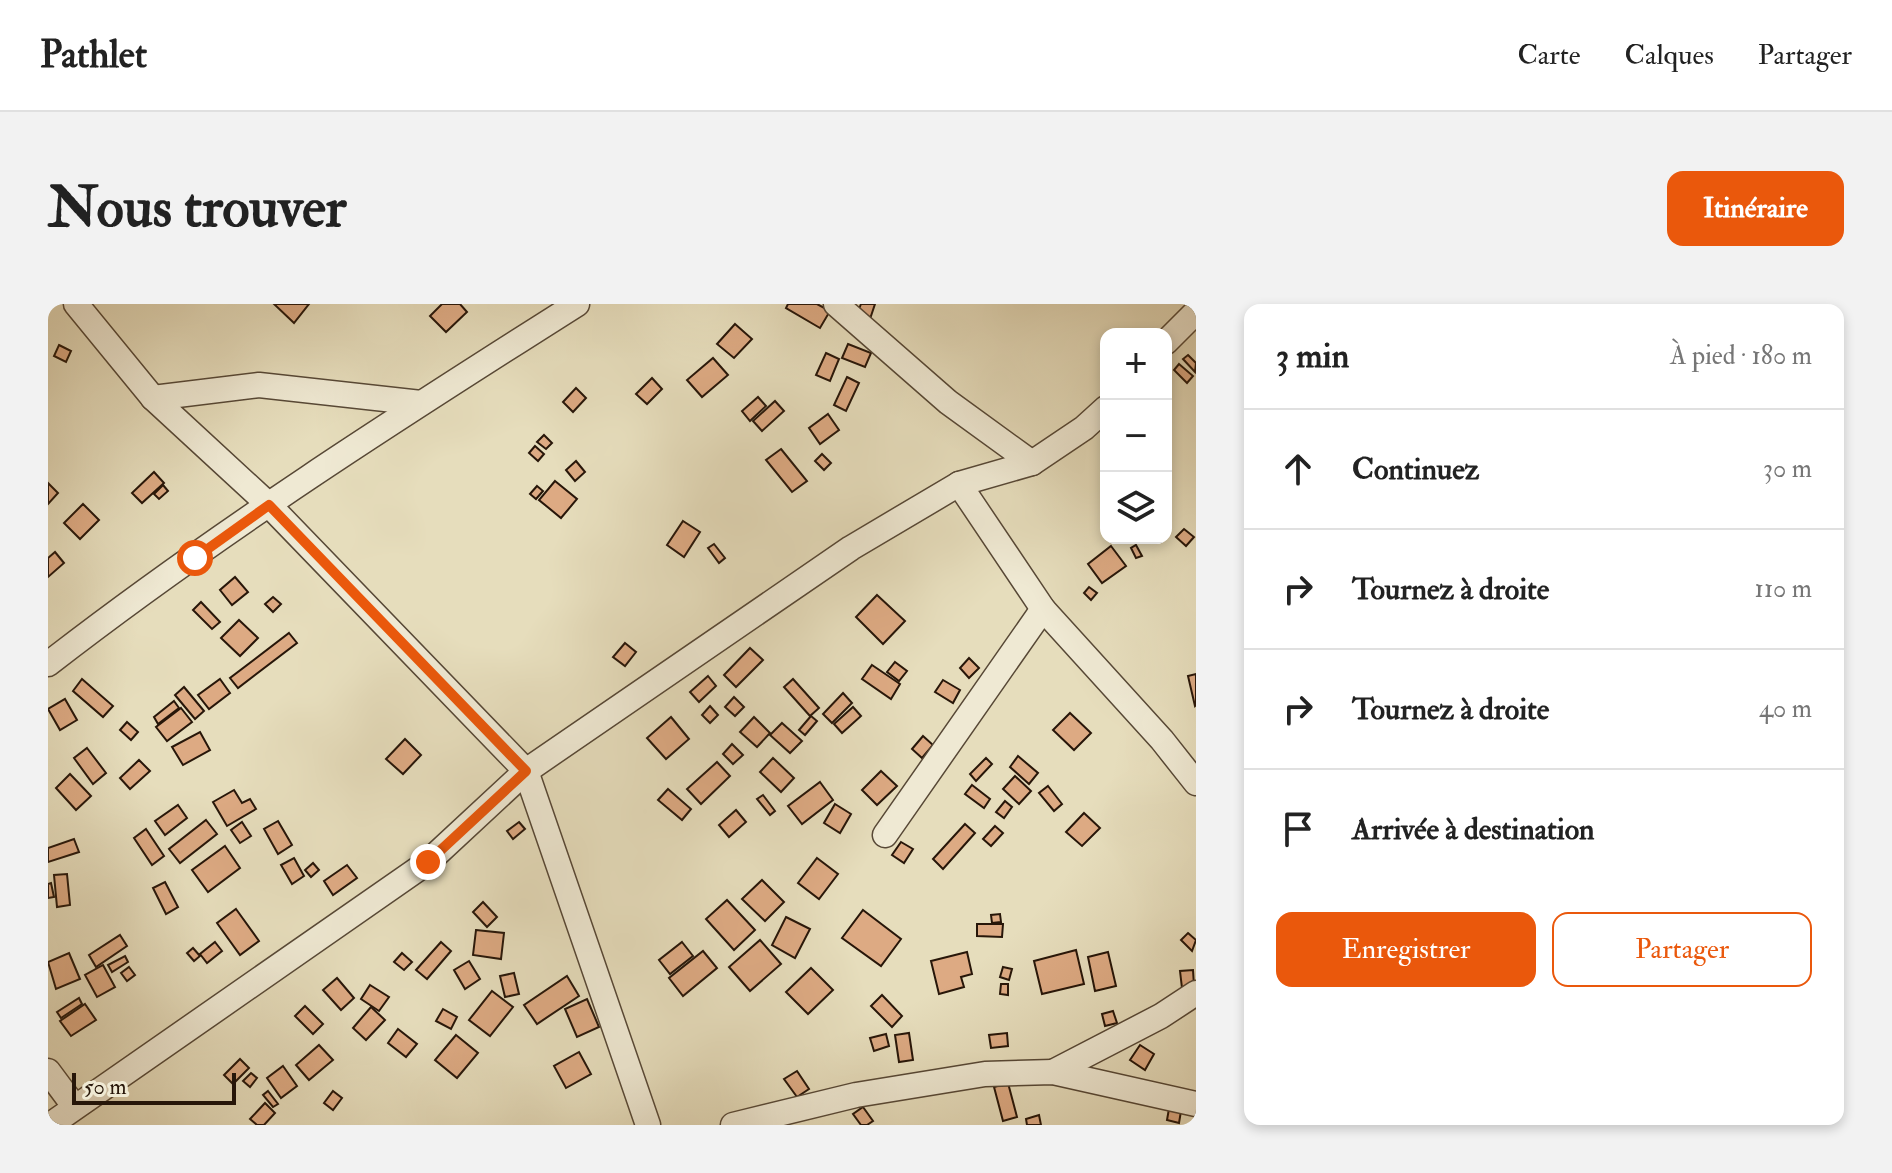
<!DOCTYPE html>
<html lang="fr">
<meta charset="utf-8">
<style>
:root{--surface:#fff;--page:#f2f2f2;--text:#222;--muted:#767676;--line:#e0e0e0;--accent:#ea580c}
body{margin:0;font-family:"IM FELL Double Pica",serif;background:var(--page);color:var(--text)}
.controls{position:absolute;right:24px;top:24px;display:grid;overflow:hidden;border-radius:16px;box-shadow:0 4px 12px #0003}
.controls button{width:72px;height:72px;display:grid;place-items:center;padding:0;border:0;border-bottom:2px solid var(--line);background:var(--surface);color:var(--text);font:40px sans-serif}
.scale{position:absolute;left:24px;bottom:20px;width:164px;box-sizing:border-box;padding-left:8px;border:4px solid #271609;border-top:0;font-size:22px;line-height:28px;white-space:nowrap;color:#271609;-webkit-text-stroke:6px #efe9d3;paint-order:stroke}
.stop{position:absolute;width:24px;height:24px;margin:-18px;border:6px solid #ea580c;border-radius:50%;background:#fff}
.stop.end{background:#ea580c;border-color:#fff;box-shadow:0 2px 8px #0008}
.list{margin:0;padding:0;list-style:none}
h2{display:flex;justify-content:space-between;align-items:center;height:104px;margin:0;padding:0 32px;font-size:34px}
h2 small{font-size:26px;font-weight:400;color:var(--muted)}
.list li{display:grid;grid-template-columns:52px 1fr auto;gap:24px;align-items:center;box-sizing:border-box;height:120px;padding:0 32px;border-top:2px solid var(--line)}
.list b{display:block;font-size:30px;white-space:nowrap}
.list em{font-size:26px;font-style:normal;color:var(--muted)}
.actions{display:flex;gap:16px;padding:24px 32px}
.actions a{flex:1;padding:18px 0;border:2px solid var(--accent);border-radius:16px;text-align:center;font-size:28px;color:var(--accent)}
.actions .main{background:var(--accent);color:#fff}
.icon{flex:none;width:44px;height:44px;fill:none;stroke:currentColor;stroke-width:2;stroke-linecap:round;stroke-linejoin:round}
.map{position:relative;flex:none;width:1148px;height:821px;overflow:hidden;border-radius:16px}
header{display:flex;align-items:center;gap:48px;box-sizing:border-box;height:112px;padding:0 40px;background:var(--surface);border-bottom:2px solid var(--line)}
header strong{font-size:38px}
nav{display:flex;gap:44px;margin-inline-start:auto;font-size:28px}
.intro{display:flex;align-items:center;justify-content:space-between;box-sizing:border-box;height:192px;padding:0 48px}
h1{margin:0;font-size:56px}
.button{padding:20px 36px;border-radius:16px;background:var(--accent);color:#fff;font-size:28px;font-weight:700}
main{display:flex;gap:48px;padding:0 48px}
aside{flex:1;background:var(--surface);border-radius:16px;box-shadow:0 4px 12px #0003}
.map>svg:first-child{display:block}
.building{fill:#ddaa83;stroke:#271609;stroke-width:2}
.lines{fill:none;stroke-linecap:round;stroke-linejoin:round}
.street-casing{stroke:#574836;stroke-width:27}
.street{stroke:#efe9d3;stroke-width:24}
.route{stroke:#ea580c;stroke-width:10}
</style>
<header>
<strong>Pathlet</strong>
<nav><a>Carte</a><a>Calques</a><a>Partager</a></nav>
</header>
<div class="intro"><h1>Nous trouver</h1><a class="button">Itinéraire</a></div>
<main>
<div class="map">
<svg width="1148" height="821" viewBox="0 0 1148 821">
<rect width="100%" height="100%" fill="#e6ddbc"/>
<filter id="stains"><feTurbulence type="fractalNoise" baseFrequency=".0025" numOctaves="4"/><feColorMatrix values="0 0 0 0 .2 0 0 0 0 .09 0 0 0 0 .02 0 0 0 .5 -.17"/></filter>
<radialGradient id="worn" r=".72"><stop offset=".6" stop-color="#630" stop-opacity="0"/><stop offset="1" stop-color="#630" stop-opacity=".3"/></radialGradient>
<g class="building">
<polygon points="226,0 261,0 246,19"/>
<polygon points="394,0 412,0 419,8 398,28 382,12"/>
<polygon points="740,0 769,0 782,7 772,24 738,4"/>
<polygon points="813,0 827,0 822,15 809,10"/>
<polygon points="687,20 704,35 686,54 669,40"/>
<polygon points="800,40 823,49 817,63 794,54"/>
<polygon points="11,41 23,47 18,58 6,52"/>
<polygon points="778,49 791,55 782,77 768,71"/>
<polygon points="1140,51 1148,59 1147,68 1135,55"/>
<polygon points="665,54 680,71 654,93 639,76"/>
<polygon points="1131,60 1145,72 1139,79 1126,66"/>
<polygon points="799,73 811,79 798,107 786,101"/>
<polygon points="604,74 614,85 599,100 588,90"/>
<polygon points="528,84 538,94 525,108 515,98"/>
<polygon points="710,93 718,102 702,117 694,107"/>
<polygon points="727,97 736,107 714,127 705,117"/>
<polygon points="780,110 791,126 772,140 761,124"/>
<polygon points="496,131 504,139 498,145 489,138"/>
<polygon points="487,142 496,150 490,157 481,149"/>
<polygon points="733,145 759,177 744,188 718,156"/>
<polygon points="774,150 783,159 776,166 767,157"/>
<polygon points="528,157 537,168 527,177 518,166"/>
<polygon points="106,168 116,179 94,199 84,189"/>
<polygon points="507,177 529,195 513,214 491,196"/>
<polygon points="0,179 10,189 0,200"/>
<polygon points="115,181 120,187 111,195 106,190"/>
<polygon points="489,182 495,187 488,195 482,190"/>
<polygon points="35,200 51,216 32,235 16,219"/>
<polygon points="635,217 652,228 636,253 619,241"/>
<polygon points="1136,225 1146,233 1138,242 1128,233"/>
<polygon points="666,240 677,254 671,259 660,244"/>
<polygon points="1088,241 1094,252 1088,254 1083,244"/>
<polygon points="1063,242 1078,262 1054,279 1040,260"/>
<polygon points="7,248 16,259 0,273 0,254"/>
<polygon points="187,273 200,288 184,301 172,286"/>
<polygon points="1041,283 1049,289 1043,296 1036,289"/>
<polygon points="829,291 857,317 835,340 808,313"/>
<polygon points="225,293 233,300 225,308 217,300"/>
<polygon points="153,298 172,318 164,325 145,306"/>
<polygon points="191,316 210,334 192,352 173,334"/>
<polygon points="241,329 249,339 190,384 182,374"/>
<polygon points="577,339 588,348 577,362 565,353"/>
<polygon points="702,344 715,356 688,383 676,371"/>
<polygon points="921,354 931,364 921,374 912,364"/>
<polygon points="847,358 859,367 851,377 839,368"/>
<polygon points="824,361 852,380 843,395 814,375"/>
<polygon points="1148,370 1148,401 1147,402 1140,372"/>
<polygon points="660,372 668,382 651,398 642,388"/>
<polygon points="34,375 65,402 55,413 25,387"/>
<polygon points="172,375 182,389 161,405 150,391"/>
<polygon points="745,375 771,404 762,412 736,383"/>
<polygon points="895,376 912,386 905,399 887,388"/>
<polygon points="136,383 156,407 147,415 127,391"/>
<polygon points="795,389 804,399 784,419 775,410"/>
<polygon points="686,393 696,403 687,412 677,403"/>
<polygon points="17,395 29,416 12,426 0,405"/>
<polygon points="126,397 131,404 110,420 106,413"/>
<polygon points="662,402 670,411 662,419 654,411"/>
<polygon points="805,403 813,412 794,429 786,420"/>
<polygon points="133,404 144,418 119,437 108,423"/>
<polygon points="1022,409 1043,429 1026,446 1005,426"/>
<polygon points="763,412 769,417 757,431 751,426"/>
<polygon points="623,413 641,435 618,455 599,434"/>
<polygon points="706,413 722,429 709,443 692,428"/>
<polygon points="79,418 90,428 83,436 72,426"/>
<polygon points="734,419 754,437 742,449 722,431"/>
<polygon points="152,428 162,446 135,461 124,443"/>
<polygon points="875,432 885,441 874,454 864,445"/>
<polygon points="357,435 373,451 355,470 338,455"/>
<polygon points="684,440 695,451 685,460 675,450"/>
<polygon points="39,444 58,469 45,480 26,454"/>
<polygon points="970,452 990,469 981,480 962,463"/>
<polygon points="725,454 746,474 733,488 712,468"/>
<polygon points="938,454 944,460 928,477 922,470"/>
<polygon points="91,456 102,467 82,485 72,474"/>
<polygon points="669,458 682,472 653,500 639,485"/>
<polygon points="833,467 849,482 829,501 814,486"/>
<polygon points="22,470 43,492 28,506 8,484"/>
<polygon points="967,472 983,487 971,500 955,485"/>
<polygon points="772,478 785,496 754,520 740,502"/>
<polygon points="924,481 942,495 936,504 917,490"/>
<polygon points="1000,482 1014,500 1006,507 991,489"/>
<polygon points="620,485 643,505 634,516 610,496"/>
<polygon points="186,486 194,499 202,495 208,505 179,522 165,498"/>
<polygon points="715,491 727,507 722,511 709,495"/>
<polygon points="957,497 964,503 956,514 948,508"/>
<polygon points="787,500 803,510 792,529 776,519"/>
<polygon points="130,501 139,514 117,531 107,517"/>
<polygon points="688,506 698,518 681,533 671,521"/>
<polygon points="1036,509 1052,524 1034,542 1018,528"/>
<polygon points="158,516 169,530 132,559 121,545"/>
<polygon points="230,517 244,541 230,550 216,525"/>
<polygon points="194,518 203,532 192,539 183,526"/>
<polygon points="471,518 477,525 465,535 459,527"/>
<polygon points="917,520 927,529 895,565 885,555"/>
<polygon points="947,522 955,529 943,542 935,535"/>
<polygon points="98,525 116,552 104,561 86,534"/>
<polygon points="26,535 31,548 0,558 0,544"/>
<polygon points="853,538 865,545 856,559 844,551"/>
<polygon points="177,542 192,564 160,588 144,566"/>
<polygon points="246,554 256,572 244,580 233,561"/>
<polygon points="769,554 790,570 771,595 750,579"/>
<polygon points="265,559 271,566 263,573 257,566"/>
<polygon points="299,561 309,574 285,591 276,577"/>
<polygon points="19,570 22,601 9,603 6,571"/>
<polygon points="714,576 736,598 717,617 694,595"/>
<polygon points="117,578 130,603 118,610 105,584"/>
<polygon points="3,579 6,593 0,594 0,580"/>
<polygon points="679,596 707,626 686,646 658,615"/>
<polygon points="435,598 449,613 439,623 425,608"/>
<polygon points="188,605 211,637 192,651 169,619"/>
<polygon points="815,606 853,635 833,662 794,634"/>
<polygon points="952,610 953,618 944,619 943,611"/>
<polygon points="738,613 762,625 747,654 724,641"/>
<polygon points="929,620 955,620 954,633 929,632"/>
<polygon points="428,626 456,629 453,655 425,651"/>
<polygon points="1140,629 1148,636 1144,647 1133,636"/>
<polygon points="72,631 79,642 48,663 41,651"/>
<polygon points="712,636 733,660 702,687 681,663"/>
<polygon points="167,638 174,647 159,659 152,650"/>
<polygon points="393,638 403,647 379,675 368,666"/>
<polygon points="634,638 645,652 622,670 611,656"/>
<polygon points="145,644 152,652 146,657 139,649"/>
<polygon points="1028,646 1036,680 994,690 986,657"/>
<polygon points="655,647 669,664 635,692 621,674"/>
<polygon points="919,648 924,670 913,673 916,683 891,690 883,657"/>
<polygon points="1060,648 1068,682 1047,687 1040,653"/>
<polygon points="21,649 32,675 8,685 0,658"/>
<polygon points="354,649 364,658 356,666 346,658"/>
<polygon points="77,652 80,658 64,668 60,661"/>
<polygon points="421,657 432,675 417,685 406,666"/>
<polygon points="55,661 67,683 49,693 37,671"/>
<polygon points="81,663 87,671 79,677 73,669"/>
<polygon points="955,663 964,665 961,676 952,673"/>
<polygon points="763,664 785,686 760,710 738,688"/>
<polygon points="1145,666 1146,682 1134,684 1132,667"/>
<polygon points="466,669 471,690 457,693 452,672"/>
<polygon points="519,672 531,692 489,720 476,701"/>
<polygon points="289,674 306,694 293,706 275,686"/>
<polygon points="953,680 960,680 960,691 952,690"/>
<polygon points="322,681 341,693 331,707 313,695"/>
<polygon points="444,687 465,703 442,732 421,716"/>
<polygon points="834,691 854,712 844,723 823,702"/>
<polygon points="31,694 34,700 13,714 9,708"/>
<polygon points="539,695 551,723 529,733 517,705"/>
<polygon points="37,700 48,716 23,732 12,717"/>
<polygon points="257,702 275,720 265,730 247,712"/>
<polygon points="323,703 337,716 318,736 305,724"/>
<polygon points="395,705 409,713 403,725 388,717"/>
<polygon points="1065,707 1069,719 1057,722 1054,710"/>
<polygon points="350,725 369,740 358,753 340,739"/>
<polygon points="861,729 865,756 851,758 847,731"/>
<polygon points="959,729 960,742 943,744 941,731"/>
<polygon points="838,730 841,742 826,747 822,734"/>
<polygon points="408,731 430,749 409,774 387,756"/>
<polygon points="271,741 285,756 261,776 248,761"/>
<polygon points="1092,741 1106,750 1097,766 1082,756"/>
<polygon points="531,748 543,770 518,784 506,762"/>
<polygon points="192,755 201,764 185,780 176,771"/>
<polygon points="235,762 249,782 233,794 219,774"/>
<polygon points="749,767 761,785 749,793 736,775"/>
<polygon points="203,769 209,774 202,783 195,777"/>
<polygon points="960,779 969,813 955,817 946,783"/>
<polygon points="220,787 230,800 225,803 215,791"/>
<polygon points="285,787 294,794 285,806 276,799"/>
<polygon points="217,799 227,809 216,821 209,821 202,815"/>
<polygon points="1122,799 1134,801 1131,819 1119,816"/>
<polygon points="815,803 825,817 819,821 813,821 805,810"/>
<polygon points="991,811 993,821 979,821 978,815"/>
</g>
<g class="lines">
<defs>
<g id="street">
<polyline points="28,0 105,94 221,201 478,467 600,821"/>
<polyline points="788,0 900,98 984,159"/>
<polyline points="1118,38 1148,8"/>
<polyline points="105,94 211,81 373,99"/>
<polyline points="911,180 995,305 1114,436 1148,479"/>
<path d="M0,360C169,229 349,114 529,0"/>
<polyline points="837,531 995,305"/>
<polyline points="0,767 26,802"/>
<polyline points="1005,768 1113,712 1148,689"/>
<polyline points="2,821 380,558 478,467 803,244 911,180 984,159 1036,124 1058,104"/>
<polyline points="685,821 808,791 937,770 1005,768 1148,800"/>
</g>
</defs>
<use href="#street" class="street-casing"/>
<use href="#street" class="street"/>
</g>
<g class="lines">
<polyline class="route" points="147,254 221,201 478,467 380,558"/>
</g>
<rect width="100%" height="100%" filter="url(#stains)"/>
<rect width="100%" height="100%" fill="url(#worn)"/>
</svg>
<div class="controls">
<button>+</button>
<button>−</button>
<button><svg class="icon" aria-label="layers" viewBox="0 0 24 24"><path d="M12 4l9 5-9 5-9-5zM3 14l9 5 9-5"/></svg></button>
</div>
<div class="scale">50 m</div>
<div class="stop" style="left:147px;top:254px"></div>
<div class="stop end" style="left:380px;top:558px"></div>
</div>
<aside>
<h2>3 min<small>À pied · 180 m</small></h2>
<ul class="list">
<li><svg class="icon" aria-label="ahead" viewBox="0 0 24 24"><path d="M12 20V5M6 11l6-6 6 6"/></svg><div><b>Continuez</b></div><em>30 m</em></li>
<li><svg class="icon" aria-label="right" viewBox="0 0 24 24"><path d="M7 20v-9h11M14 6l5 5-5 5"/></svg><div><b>Tournez à droite</b></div><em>110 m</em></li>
<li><svg class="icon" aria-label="right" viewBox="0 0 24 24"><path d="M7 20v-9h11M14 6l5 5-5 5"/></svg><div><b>Tournez à droite</b></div><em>40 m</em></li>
<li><svg class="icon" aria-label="arrive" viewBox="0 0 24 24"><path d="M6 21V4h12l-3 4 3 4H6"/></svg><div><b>Arrivée à destination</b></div></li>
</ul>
<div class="actions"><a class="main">Enregistrer</a><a>Partager</a></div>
</aside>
</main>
